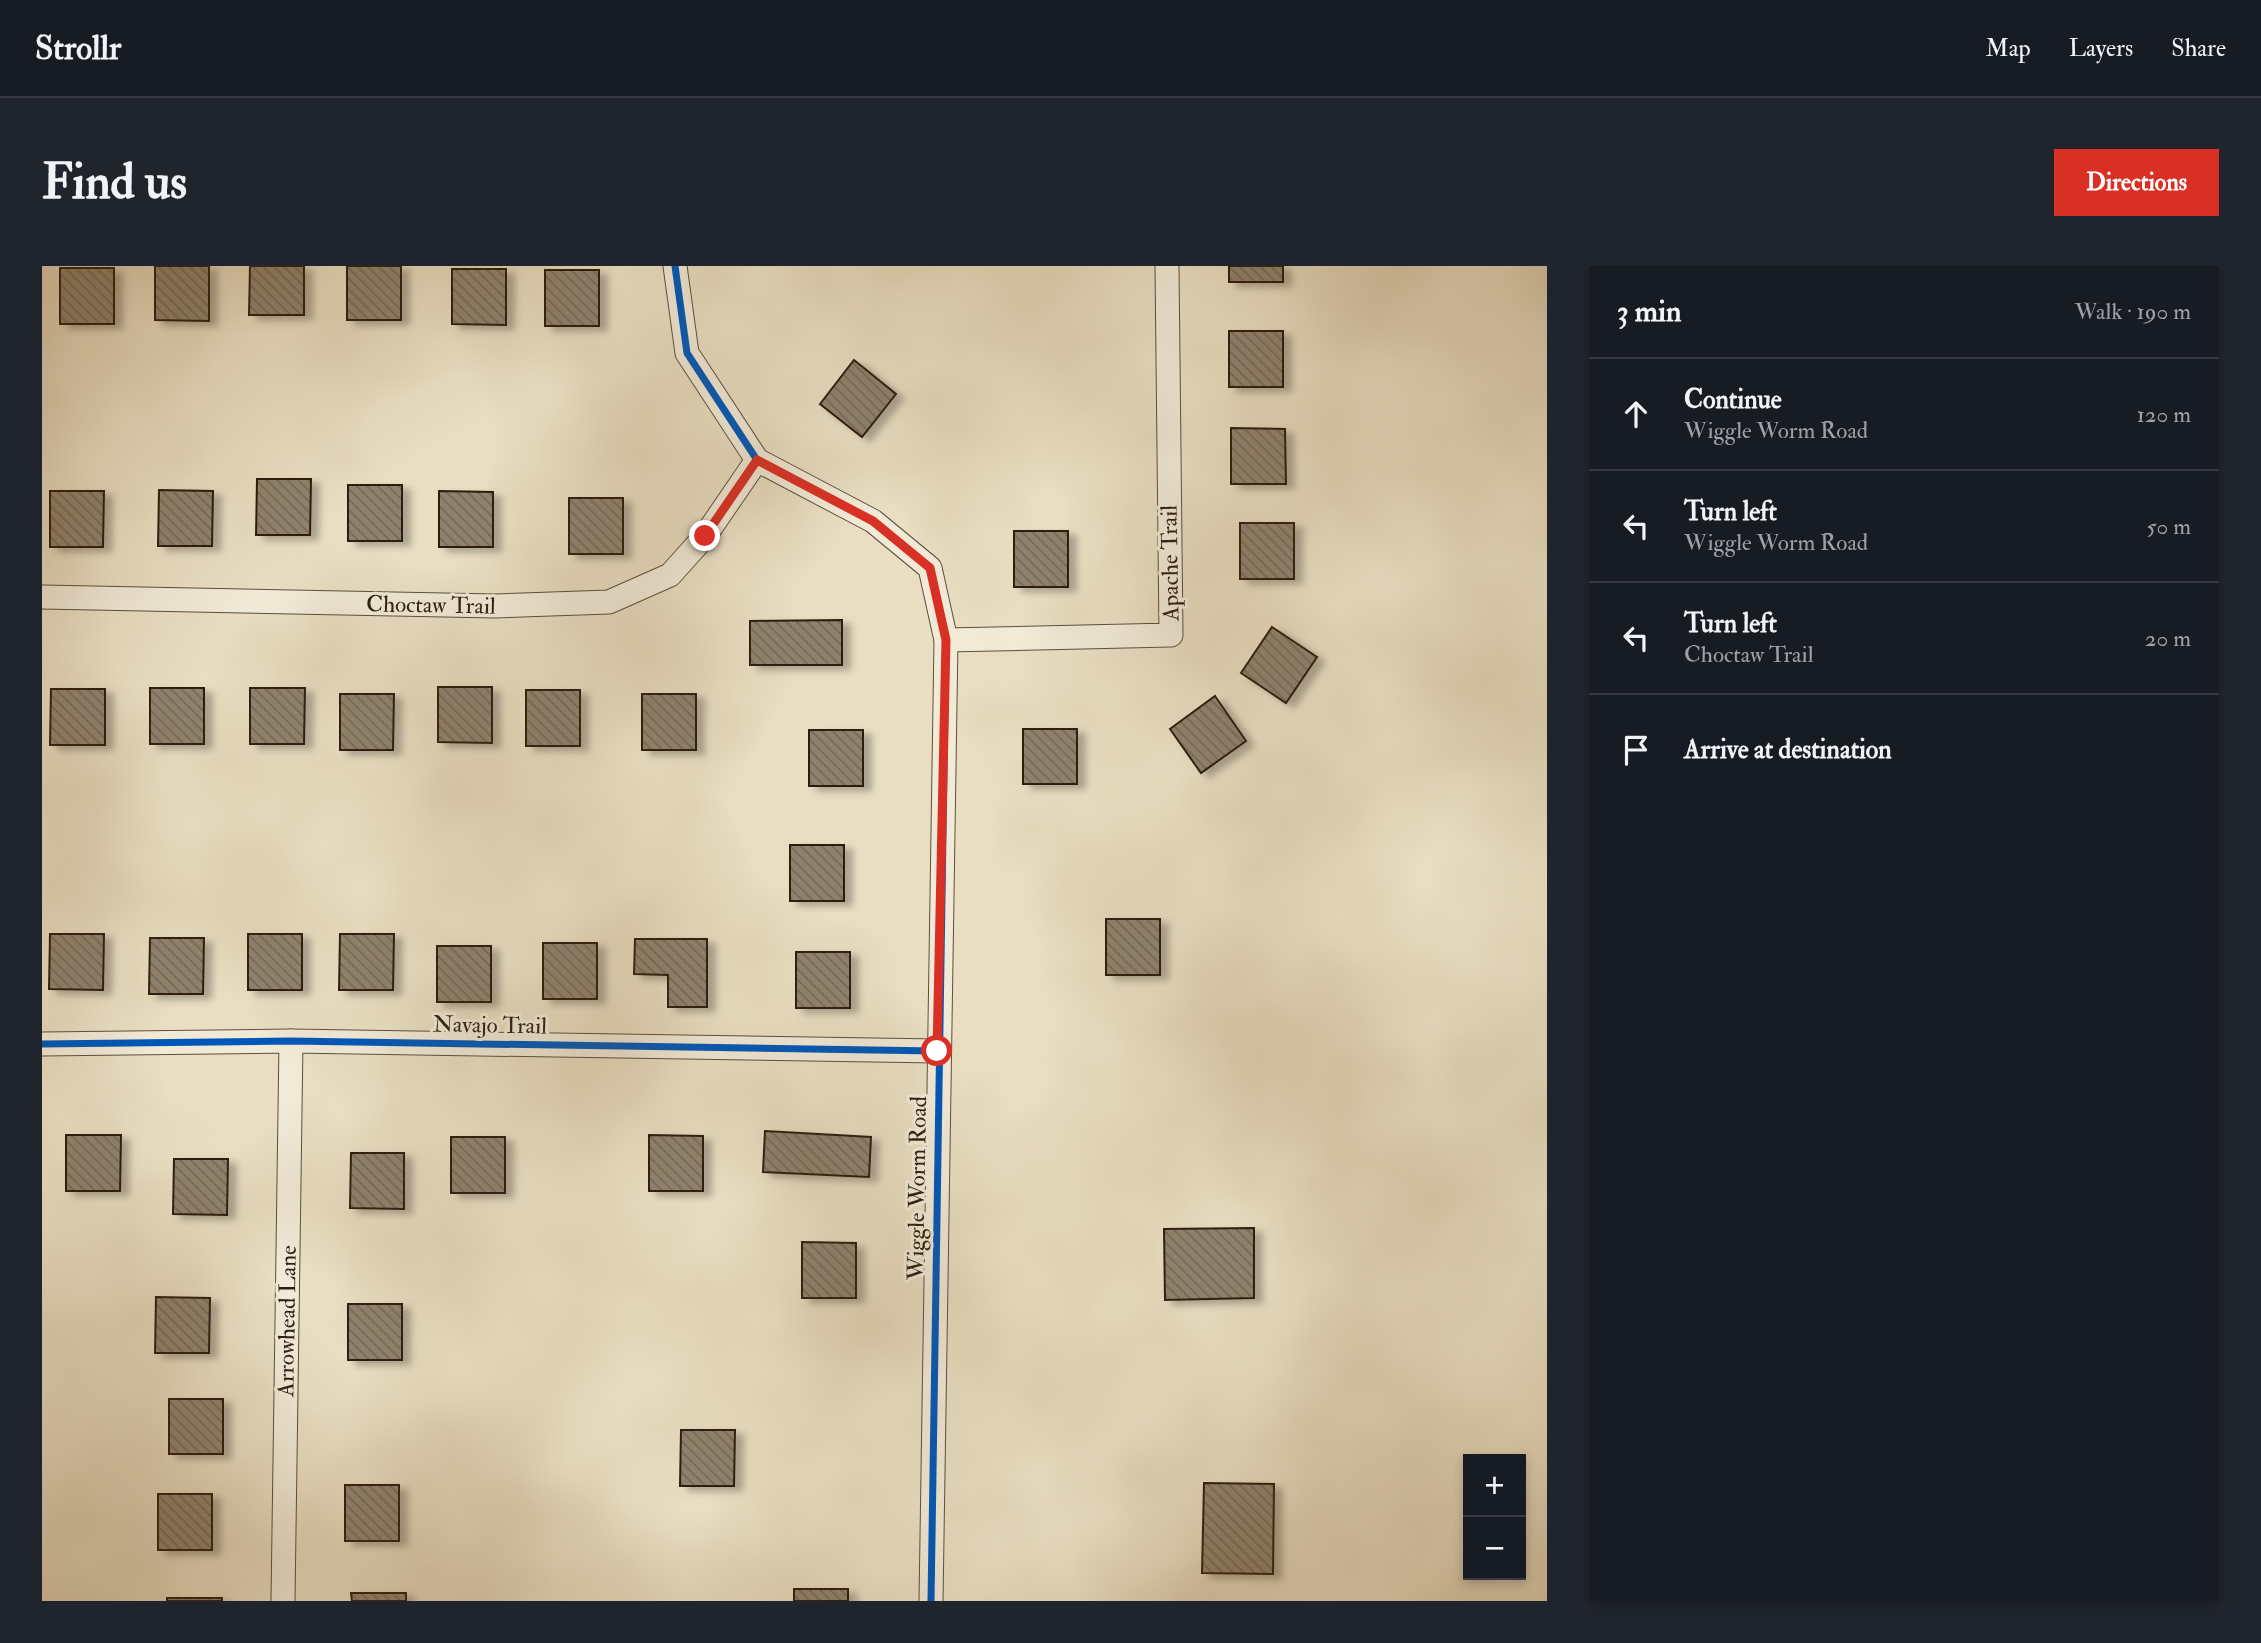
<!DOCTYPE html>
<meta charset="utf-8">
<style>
:root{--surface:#171b24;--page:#20242c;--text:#f1f3f6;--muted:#9ea1a6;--line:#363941;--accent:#d93025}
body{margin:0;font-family:"IM FELL Double Pica",serif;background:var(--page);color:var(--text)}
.controls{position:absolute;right:21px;bottom:21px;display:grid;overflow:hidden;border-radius:0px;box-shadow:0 4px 10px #0003}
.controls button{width:63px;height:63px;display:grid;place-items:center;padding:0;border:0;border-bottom:2px solid var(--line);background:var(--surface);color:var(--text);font:35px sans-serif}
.stop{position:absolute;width:21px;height:21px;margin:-16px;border:5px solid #d93025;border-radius:50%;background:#fff}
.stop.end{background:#d93025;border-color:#fff;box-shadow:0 2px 7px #0008}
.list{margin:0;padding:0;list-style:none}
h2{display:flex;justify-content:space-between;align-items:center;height:91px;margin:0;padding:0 28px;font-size:30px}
h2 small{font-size:23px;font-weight:400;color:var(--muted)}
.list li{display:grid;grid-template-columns:46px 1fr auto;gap:21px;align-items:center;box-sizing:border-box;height:112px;padding:0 28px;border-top:2px solid var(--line)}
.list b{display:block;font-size:26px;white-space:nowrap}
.list p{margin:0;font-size:23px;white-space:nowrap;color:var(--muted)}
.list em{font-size:23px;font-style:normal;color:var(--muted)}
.icon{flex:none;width:38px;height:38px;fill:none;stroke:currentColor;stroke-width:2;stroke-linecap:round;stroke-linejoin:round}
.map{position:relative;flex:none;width:1505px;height:1335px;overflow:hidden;border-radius:0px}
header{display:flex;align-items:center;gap:42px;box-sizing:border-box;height:98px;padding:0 35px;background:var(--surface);border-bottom:2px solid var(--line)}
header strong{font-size:33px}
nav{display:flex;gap:38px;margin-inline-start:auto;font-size:24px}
.intro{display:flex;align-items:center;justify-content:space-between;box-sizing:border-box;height:168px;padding:0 42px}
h1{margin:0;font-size:49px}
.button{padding:18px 32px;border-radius:0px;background:var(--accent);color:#fff;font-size:24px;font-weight:700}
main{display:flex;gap:42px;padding:0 42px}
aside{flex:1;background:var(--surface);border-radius:0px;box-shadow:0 4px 10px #0003}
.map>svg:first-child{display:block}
.building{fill:url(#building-back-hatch);stroke:#2d1f10;stroke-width:2;filter:url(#shadow)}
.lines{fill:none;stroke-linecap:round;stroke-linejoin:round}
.street-casing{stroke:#5c4f3c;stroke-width:25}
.street{stroke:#f1ead7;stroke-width:23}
.cycleway-casing{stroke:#f1ead7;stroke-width:11}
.cycleway{stroke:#0057b8;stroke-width:7}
.route{stroke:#d93025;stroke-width:9}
.labels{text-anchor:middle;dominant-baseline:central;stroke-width:6;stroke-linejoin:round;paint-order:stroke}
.street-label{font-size:23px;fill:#2d1f10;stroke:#f1ead7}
</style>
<header>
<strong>Strollr</strong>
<nav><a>Map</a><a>Layers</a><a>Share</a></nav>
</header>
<div class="intro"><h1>Find us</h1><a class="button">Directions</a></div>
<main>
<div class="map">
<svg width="1505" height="1335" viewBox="0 0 1505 1335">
<defs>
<pattern id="building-back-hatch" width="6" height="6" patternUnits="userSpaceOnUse" patternTransform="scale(1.75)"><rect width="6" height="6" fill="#8f826d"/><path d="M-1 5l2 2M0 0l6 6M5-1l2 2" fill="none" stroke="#756a58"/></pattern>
<filter id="shadow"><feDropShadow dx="8" dy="4.5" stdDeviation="3.5" flood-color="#0004"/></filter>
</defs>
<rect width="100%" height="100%" fill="#e9dec2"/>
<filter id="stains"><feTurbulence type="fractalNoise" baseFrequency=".00286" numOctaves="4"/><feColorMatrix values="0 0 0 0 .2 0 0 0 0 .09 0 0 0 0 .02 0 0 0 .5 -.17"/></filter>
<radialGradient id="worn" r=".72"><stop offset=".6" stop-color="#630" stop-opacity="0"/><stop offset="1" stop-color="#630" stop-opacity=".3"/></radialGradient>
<g class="building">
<polygon points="113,0 167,0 167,55 113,54"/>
<polygon points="208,0 262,0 262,49 207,49"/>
<rect x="305" y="0" width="54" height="54"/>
<rect x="1187" y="0" width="54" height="16"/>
<rect x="18" y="2" width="54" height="56"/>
<polygon points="410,3 464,3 464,59 410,58"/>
<rect x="503" y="4" width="54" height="56"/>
<rect x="1187" y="65" width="54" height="56"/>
<polygon points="812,94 854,128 820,171 778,138"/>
<polygon points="1189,162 1243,163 1244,218 1189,218"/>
<polygon points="215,213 269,213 268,269 214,269"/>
<rect x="306" y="219" width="54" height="56"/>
<polygon points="117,224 171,225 170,280 116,280"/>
<polygon points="8,225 62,225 61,281 8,281"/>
<polygon points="397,225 451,226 451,281 397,281"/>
<rect x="527" y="232" width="54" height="56"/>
<rect x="1198" y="257" width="54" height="56"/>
<rect x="972" y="265" width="54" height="56"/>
<polygon points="800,354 800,399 708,399 708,355"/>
<polygon points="1230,361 1275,391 1244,437 1199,407"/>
<polygon points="396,421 450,421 450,477 396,476"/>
<rect x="108" y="422" width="54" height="56"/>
<polygon points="208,422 263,422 262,478 208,478"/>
<polygon points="9,423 63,423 63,479 8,479"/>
<rect x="484" y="424" width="54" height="56"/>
<polygon points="298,428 352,428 351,484 298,484"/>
<rect x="600" y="428" width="54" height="56"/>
<polygon points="1173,430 1204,475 1159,507 1128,463"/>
<rect x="981" y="463" width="54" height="55"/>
<rect x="767" y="464" width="54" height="56"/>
<rect x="748" y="579" width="54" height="56"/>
<rect x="1064" y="653" width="54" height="56"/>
<polygon points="8,668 62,668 61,724 7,723"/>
<rect x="206" y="668" width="54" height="56"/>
<polygon points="298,668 352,668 351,724 297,724"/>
<polygon points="108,672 162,672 161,728 107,728"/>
<polygon points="593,673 665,673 665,741 626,741 626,709 592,708"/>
<rect x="501" y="677" width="54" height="56"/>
<rect x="395" y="680" width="54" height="56"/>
<rect x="754" y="686" width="54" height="56"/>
<polygon points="723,865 829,871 827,911 721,906"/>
<polygon points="24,869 79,869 78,925 24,925"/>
<polygon points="607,869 661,870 661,925 607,925"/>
<rect x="409" y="871" width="54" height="56"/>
<polygon points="309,887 362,887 362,943 308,942"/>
<polygon points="132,893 186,893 185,949 131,948"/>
<polygon points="1212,962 1212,1032 1123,1034 1122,963"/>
<polygon points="760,976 814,977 814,1032 760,1032"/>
<polygon points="114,1031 168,1032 167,1087 113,1087"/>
<rect x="306" y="1038" width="54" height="56"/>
<rect x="127" y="1133" width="54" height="55"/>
<polygon points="639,1164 693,1164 692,1220 638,1220"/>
<polygon points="1162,1217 1232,1218 1231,1308 1160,1307"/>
<rect x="303" y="1219" width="54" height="56"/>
<rect x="116" y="1228" width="54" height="56"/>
<rect x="752" y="1323" width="54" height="12"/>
<polygon points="309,1327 364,1327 364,1335 310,1335"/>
<rect x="125" y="1332" width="55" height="3"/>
</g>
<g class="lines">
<defs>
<g id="street">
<polyline points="633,0 645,87 715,194 831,255 888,302 904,374 889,1335"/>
<polyline points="0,331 453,340 567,336 628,309 663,270 715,194"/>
<polyline points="904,374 1129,369 1125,0"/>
<polyline points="0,778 249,775 895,785"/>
<polyline points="241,1335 249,775"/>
</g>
</defs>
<use href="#street" class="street-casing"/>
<use href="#street" class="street"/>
<defs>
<g id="cycleway">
<polyline points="633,0 645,87 715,194 831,255 888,302 904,374 889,1335"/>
<polyline points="0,778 249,775 895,785"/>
</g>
</defs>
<use href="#cycleway" class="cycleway-casing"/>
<use href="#cycleway" class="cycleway"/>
</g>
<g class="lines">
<polyline class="route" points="663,270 715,194 831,255 888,302 904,374 895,785"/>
</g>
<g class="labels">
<g class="street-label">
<text transform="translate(1128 297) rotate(-91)">Apache Trail</text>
<text transform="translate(389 339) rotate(1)">Choctaw Trail</text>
<text transform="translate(448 759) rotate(1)">Navajo Trail</text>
<text transform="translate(875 922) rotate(-89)">Wiggle Worm Road</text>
<text transform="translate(245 1055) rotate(-89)">Arrowhead Lane</text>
</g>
</g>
<rect width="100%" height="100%" filter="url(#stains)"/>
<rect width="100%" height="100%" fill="url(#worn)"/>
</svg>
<div class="controls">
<button>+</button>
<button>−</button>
</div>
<div class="stop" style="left:895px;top:785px"></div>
<div class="stop end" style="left:663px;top:270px"></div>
</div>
<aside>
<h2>3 min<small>Walk · 190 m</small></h2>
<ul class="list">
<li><svg class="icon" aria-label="ahead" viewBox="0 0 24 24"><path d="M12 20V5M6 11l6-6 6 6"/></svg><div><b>Continue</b><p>Wiggle Worm Road</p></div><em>120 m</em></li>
<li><svg class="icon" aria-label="left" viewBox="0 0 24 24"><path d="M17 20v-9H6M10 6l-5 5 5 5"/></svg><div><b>Turn left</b><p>Wiggle Worm Road</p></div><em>50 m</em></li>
<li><svg class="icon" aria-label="left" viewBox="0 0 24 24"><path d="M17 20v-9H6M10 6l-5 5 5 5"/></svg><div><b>Turn left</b><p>Choctaw Trail</p></div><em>20 m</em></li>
<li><svg class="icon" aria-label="arrive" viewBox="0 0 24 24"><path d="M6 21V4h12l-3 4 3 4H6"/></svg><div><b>Arrive at destination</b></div></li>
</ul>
</aside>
</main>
